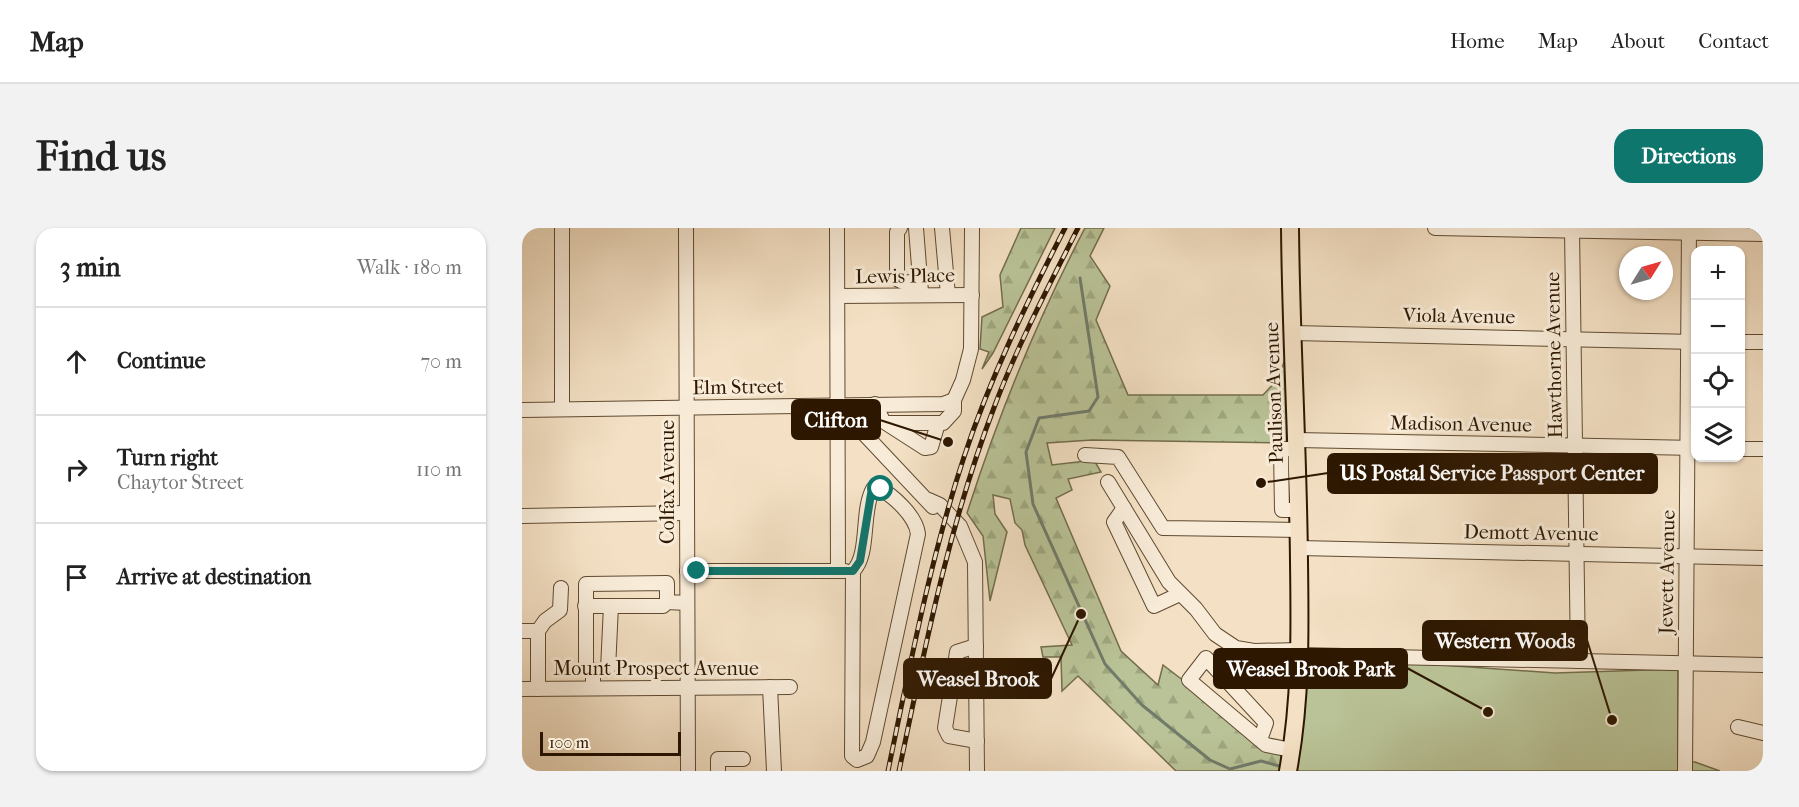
<!DOCTYPE html>
<meta charset="utf-8">
<style>
:root{--surface:#fff;--page:#f2f2f2;--text:#222;--muted:#767676;--line:#e0e0e0;--accent:#0f766e}
body{margin:0;font-family:"IM FELL French Canon",serif;background:var(--page);color:var(--text)}
.controls{position:absolute;right:18px;top:18px;display:grid;overflow:hidden;border-radius:12px;box-shadow:0 2px 4px #0004}
.controls button{width:54px;height:54px;display:grid;place-items:center;padding:0;border:0;border-bottom:2px solid var(--line);background:var(--surface);color:var(--text);font:30px sans-serif}
.compass{position:absolute;left:1097px;top:18px;width:54px;height:54px;border-radius:50%;background:var(--surface);box-shadow:0 2px 4px #0004;rotate:53deg}
.scale{position:absolute;left:18px;bottom:15px;width:141px;box-sizing:border-box;padding-left:6px;border:3px solid #2d1700;border-top:0;font-size:16px;line-height:21px;white-space:nowrap;color:#2d1700;-webkit-text-stroke:4px #f8ecd9;paint-order:stroke}
.stop{position:absolute;width:18px;height:18px;margin:-14px;border:4px solid #0f766e;border-radius:50%;background:#fff}
.stop.end{background:#0f766e;border-color:#fff;box-shadow:0 2px 6px #0008}
.list{margin:0;padding:0;list-style:none}
h2{display:flex;justify-content:space-between;align-items:center;height:78px;margin:0;padding:0 24px;font-size:26px}
h2 small{font-size:20px;font-weight:400;color:var(--muted)}
.list li{display:grid;grid-template-columns:39px 1fr auto;gap:18px;align-items:center;box-sizing:border-box;height:108px;padding:0 24px;border-top:2px solid var(--line)}
.list b{display:block;font-size:22px;white-space:nowrap}
.list p{margin:0;font-size:20px;white-space:nowrap;color:var(--muted)}
.list em{font-size:20px;font-style:normal;color:var(--muted)}
.icon{flex:none;width:33px;height:33px;fill:none;stroke:currentColor;stroke-width:2;stroke-linecap:round;stroke-linejoin:round}
.map{position:relative;flex:none;width:1241px;height:543px;overflow:hidden;border-radius:18px}
header{display:flex;align-items:center;gap:36px;box-sizing:border-box;height:84px;padding:0 30px;background:var(--surface);border-bottom:2px solid var(--line)}
header strong{font-size:28px}
nav{display:flex;gap:33px;margin-inline-start:auto;font-size:21px}
.intro{display:flex;align-items:center;justify-content:space-between;box-sizing:border-box;height:144px;padding:0 36px}
h1{margin:0;font-size:42px}
.button{padding:15px 27px;border-radius:18px;background:var(--accent);color:#fff;font-size:21px;font-weight:700}
main{display:flex;gap:36px;padding:0 36px}
aside{flex:1;background:var(--surface);border-radius:18px;box-shadow:0 2px 4px #0004}
.map>svg:first-child{display:block}
.forest{fill:url(#forest-firs);stroke:#736d4c;stroke-width:1.5}
.park{fill:#b9c397;stroke:#736d4c;stroke-width:1.5}
.lines{fill:none;stroke-linecap:round;stroke-linejoin:round}
.stream{stroke:#707b6a;stroke-width:3}
.minor-casing{stroke:#5f4a31;stroke-width:16}
.major-casing{stroke:#2d1700;stroke-width:20}
.minor{stroke:#f8ecd9;stroke-width:14}
.major{stroke:#f4e1c5;stroke-width:16}
.rail-casing{stroke:#2d1700;stroke-width:5}
.rail{stroke:#f8ecd9;stroke-width:3;stroke-dasharray:9;stroke-linecap:butt}
.route{stroke:#0f766e;stroke-width:8}
.labels{text-anchor:middle;dominant-baseline:central;stroke-width:6;stroke-linejoin:round;paint-order:stroke}
.street-label{font-size:20px;fill:#2d1700;stroke:#f8ecd9}
.leader{fill:none;stroke:#2d1700;stroke-width:2}
.callout-dot{fill:#2d1700;stroke:#f8ecd9;stroke-width:2}
.callout{fill:#2d1700;stroke:#2d1700;stroke-width:2}
.callout-label{font-size:21px;text-anchor:middle;font-weight:bold;fill:#fff}
</style>
<header>
<strong>Map</strong>
<nav><a>Home</a><a>Map</a><a>About</a><a>Contact</a></nav>
</header>
<div class="intro"><h1>Find us</h1><a class="button">Directions</a></div>
<main>
<aside>
<h2>3 min<small>Walk · 180 m</small></h2>
<ul class="list">
<li><svg class="icon" aria-label="ahead" viewBox="0 0 24 24"><path d="M12 20V5M6 11l6-6 6 6"/></svg><div><b>Continue</b></div><em>70 m</em></li>
<li><svg class="icon" aria-label="right" viewBox="0 0 24 24"><path d="M7 20v-9h11M14 6l5 5-5 5"/></svg><div><b>Turn right</b><p>Chaytor Street</p></div><em>110 m</em></li>
<li><svg class="icon" aria-label="arrive" viewBox="0 0 24 24"><path d="M6 21V4h12l-3 4 3 4H6"/></svg><div><b>Arrive at destination</b></div></li>
</ul>
</aside>
<div class="map">
<svg width="1241" height="543" viewBox="0 0 1241 543">
<defs>
<pattern id="forest-firs" width="22" height="20" patternUnits="userSpaceOnUse" patternTransform="scale(1.5)"><rect width="22" height="20" fill="#b9c397"/><path d="M5 1l3.5 6h-7zM16 11l3.5 6h-7z" fill="#9fa780"/></pattern>
</defs>
<rect width="100%" height="100%" fill="#f4e1c5"/>
<filter id="stains"><feTurbulence type="fractalNoise" baseFrequency=".00333" numOctaves="4"/><feColorMatrix values="0 0 0 0 .2 0 0 0 0 .09 0 0 0 0 .02 0 0 0 .5 -.17"/></filter>
<radialGradient id="worn" r=".72"><stop offset=".6" stop-color="#630" stop-opacity="0"/><stop offset="1" stop-color="#630" stop-opacity=".3"/></radialGradient>
<g class="forest">
<polygon points="499,0 533,0 471,125 460,141 467,124 458,121 460,89 481,79 478,47"/>
<path d="M563,0H582L568,28L588,58L574,92L606,167H741L757,150L771,105L775,215L570,212L525,215L530,237L572,232L579,244L546,251L550,262L534,270L599,423L636,457L641,437L748,519L761,523L766,543H654L556,448L540,463L539,429H521L519,419L550,417L503,317L500,302L493,295L488,271L471,267L473,286L485,304L468,373L461,308L445,285C476,188 516,90 563,0Z"/>
</g>
<polygon class="park" points="777,427 1033,445 1156,441 1156,534 1173,534 1198,543 766,543"/>
<g class="lines">
<polyline class="stream" points="558,50 576,169 567,183 517,190 504,224 511,276 583,436 620,477 688,532 708,541 739,533 757,538"/>
<defs>
<g id="minor">
<polyline points="164,0 166,543"/>
<polyline points="315,0 316,343"/>
<polyline points="378,0 375,4 375,51 381,54 398,55"/>
<polyline points="394,0 399,64"/>
<polyline points="420,0 426,67"/>
<polyline points="913,0 1241,6"/>
<polyline points="1050,0 1056,433"/>
<polyline points="316,68 450,67"/>
<polyline points="771,105 1174,114"/>
<polyline points="1218,114 1241,114"/>
<polyline points="353,176 361,193 403,220 409,219 416,195"/>
<polyline points="315,177 411,279"/>
<polyline points="40,181 40,0"/>
<polyline points="0,182 421,176 432,172"/>
<polyline points="367,195 421,195 432,183 432,172 441,152 449,121 450,0"/>
<polyline points="775,212 1174,220"/>
<polyline points="775,221 759,221 760,282 777,282"/>
<polyline points="1218,221 1241,221"/>
<polyline points="563,227 596,229 641,300 777,302"/>
<polyline points="586,254 647,354 674,381 693,406 714,420 732,423"/>
<path d="M355,259C371,267 394,288 396,306L351,514L345,528L335,532L330,528L331,343C348,327 339,283 351,261Z"/>
<polyline points="407,272 418,277 438,298 453,334 455,543"/>
<polyline points="602,280 592,294 632,378 658,366"/>
<polyline points="0,288 164,285"/>
<polyline points="777,320 1241,330"/>
<polyline points="165,343 323,343"/>
<polyline points="63,378 141,378 145,374"/>
<polyline points="0,403 16,403"/>
<polyline points="454,418 435,424 423,500 427,508 455,513"/>
<polyline points="777,427 1241,437"/>
<polyline points="71,443 86,441 89,378"/>
<polyline points="777,451 741,450 732,440 732,423 777,422"/>
<polyline points="248,459 252,543"/>
<polyline points="71,460 71,443 64,439 64,356 145,355 145,374 165,375"/>
<polyline points="0,461 268,459"/>
<polyline points="16,461 16,403 23,393 38,382 39,360"/>
<polyline points="1216,499 1241,505"/>
<polyline points="738,512 744,495 684,430 667,452 744,517 770,522"/>
<polyline points="196,543 196,531 221,531"/>
<polyline points="1163,543 1167,0"/>
</g>
<path id="major" d="M766,543C779,473 778,404 777,334C776,222 769,111 768,0"/>
</defs>
<use href="#minor" class="minor-casing"/>
<use href="#major" class="major-casing"/>
<use href="#minor" class="minor"/>
<use href="#major" class="major"/>
<defs>
<g id="rail">
<path d="M366,543C388,437 408,332 442,229C468,150 505,74 543,0"/>
<path d="M377,543C403,419 427,296 473,177C496,116 527,58 556,0"/>
</g>
</defs>
<use href="#rail" class="rail-casing"/>
<use href="#rail" class="rail"/>
</g>
<g class="lines">
<polyline class="route" points="175,343 331,343 338,333 349,266 351,261 359,261"/>
</g>
<g class="labels">
<g class="street-label">
<text transform="translate(383 48) rotate(-1)">Lewis Place</text>
<text transform="translate(937 88) rotate(1)">Viola Avenue</text>
<text transform="translate(1032 127) rotate(-91)">Hawthorne Avenue</text>
<text transform="translate(216 159) rotate(-1)">Elm Street</text>
<text transform="translate(752 165) rotate(-92)">Paulison Avenue</text>
<text transform="translate(939 196) rotate(1)">Madison Avenue</text>
<text transform="translate(145 254) rotate(-90)">Colfax Avenue</text>
<text transform="translate(1009 305) rotate(1)">Demott Avenue</text>
<text transform="translate(1145 344) rotate(-89)">Jewett Avenue</text>
<text x="134" y="440">Mount Prospect Avenue</text>
</g>
</g>
<path class="leader" d="M426 214L358 192M739 255L806 245M1090 492L1065 412M966 484L885 440M559 386L529 451"/>
<g class="callout-dot">
<circle cx="426" cy="214" r="6"/>
<circle cx="739" cy="255" r="6"/>
<circle cx="1090" cy="492" r="6"/>
<circle cx="966" cy="484" r="6"/>
<circle cx="559" cy="386" r="6"/>
</g>
<g class="callout">
<rect x="270" y="172" width="88" height="39" rx="6"/>
<rect x="806" y="226" width="329" height="39" rx="6"/>
<rect x="901" y="393" width="164" height="39" rx="6"/>
<rect x="692" y="421" width="193" height="39" rx="6"/>
<rect x="382" y="431" width="147" height="39" rx="6"/>
</g>
<g class="callout-label">
<text x="314" y="199">Clifton</text>
<text x="970" y="252">US Postal Service Passport Center</text>
<text x="983" y="420">Western Woods</text>
<text x="789" y="448">Weasel Brook Park</text>
<text x="456" y="458">Weasel Brook</text>
</g>
<rect width="100%" height="100%" filter="url(#stains)"/>
<rect width="100%" height="100%" fill="url(#worn)"/>
</svg>
<div class="controls">
<button>+</button>
<button>−</button>
<button><svg class="icon" aria-label="locate" viewBox="0 0 24 24"><circle cx="12" cy="12" r="6"/><path d="M12 2v4M12 18v4M2 12h4M18 12h4"/></svg></button>
<button><svg class="icon" aria-label="layers" viewBox="0 0 24 24"><path d="M12 4l9 5-9 5-9-5zM3 14l9 5 9-5"/></svg></button>
</div>
<svg class="compass" viewBox="-18 -18 36 36"><path d="M0-13l5 13h-10z" fill="#e53935"/><path d="M0 13l5-13h-10z" fill="#767676"/></svg>
<div class="scale">100 m</div>
<div class="stop" style="left:359px;top:261px"></div>
<div class="stop end" style="left:175px;top:343px"></div>
</div>
</main>
